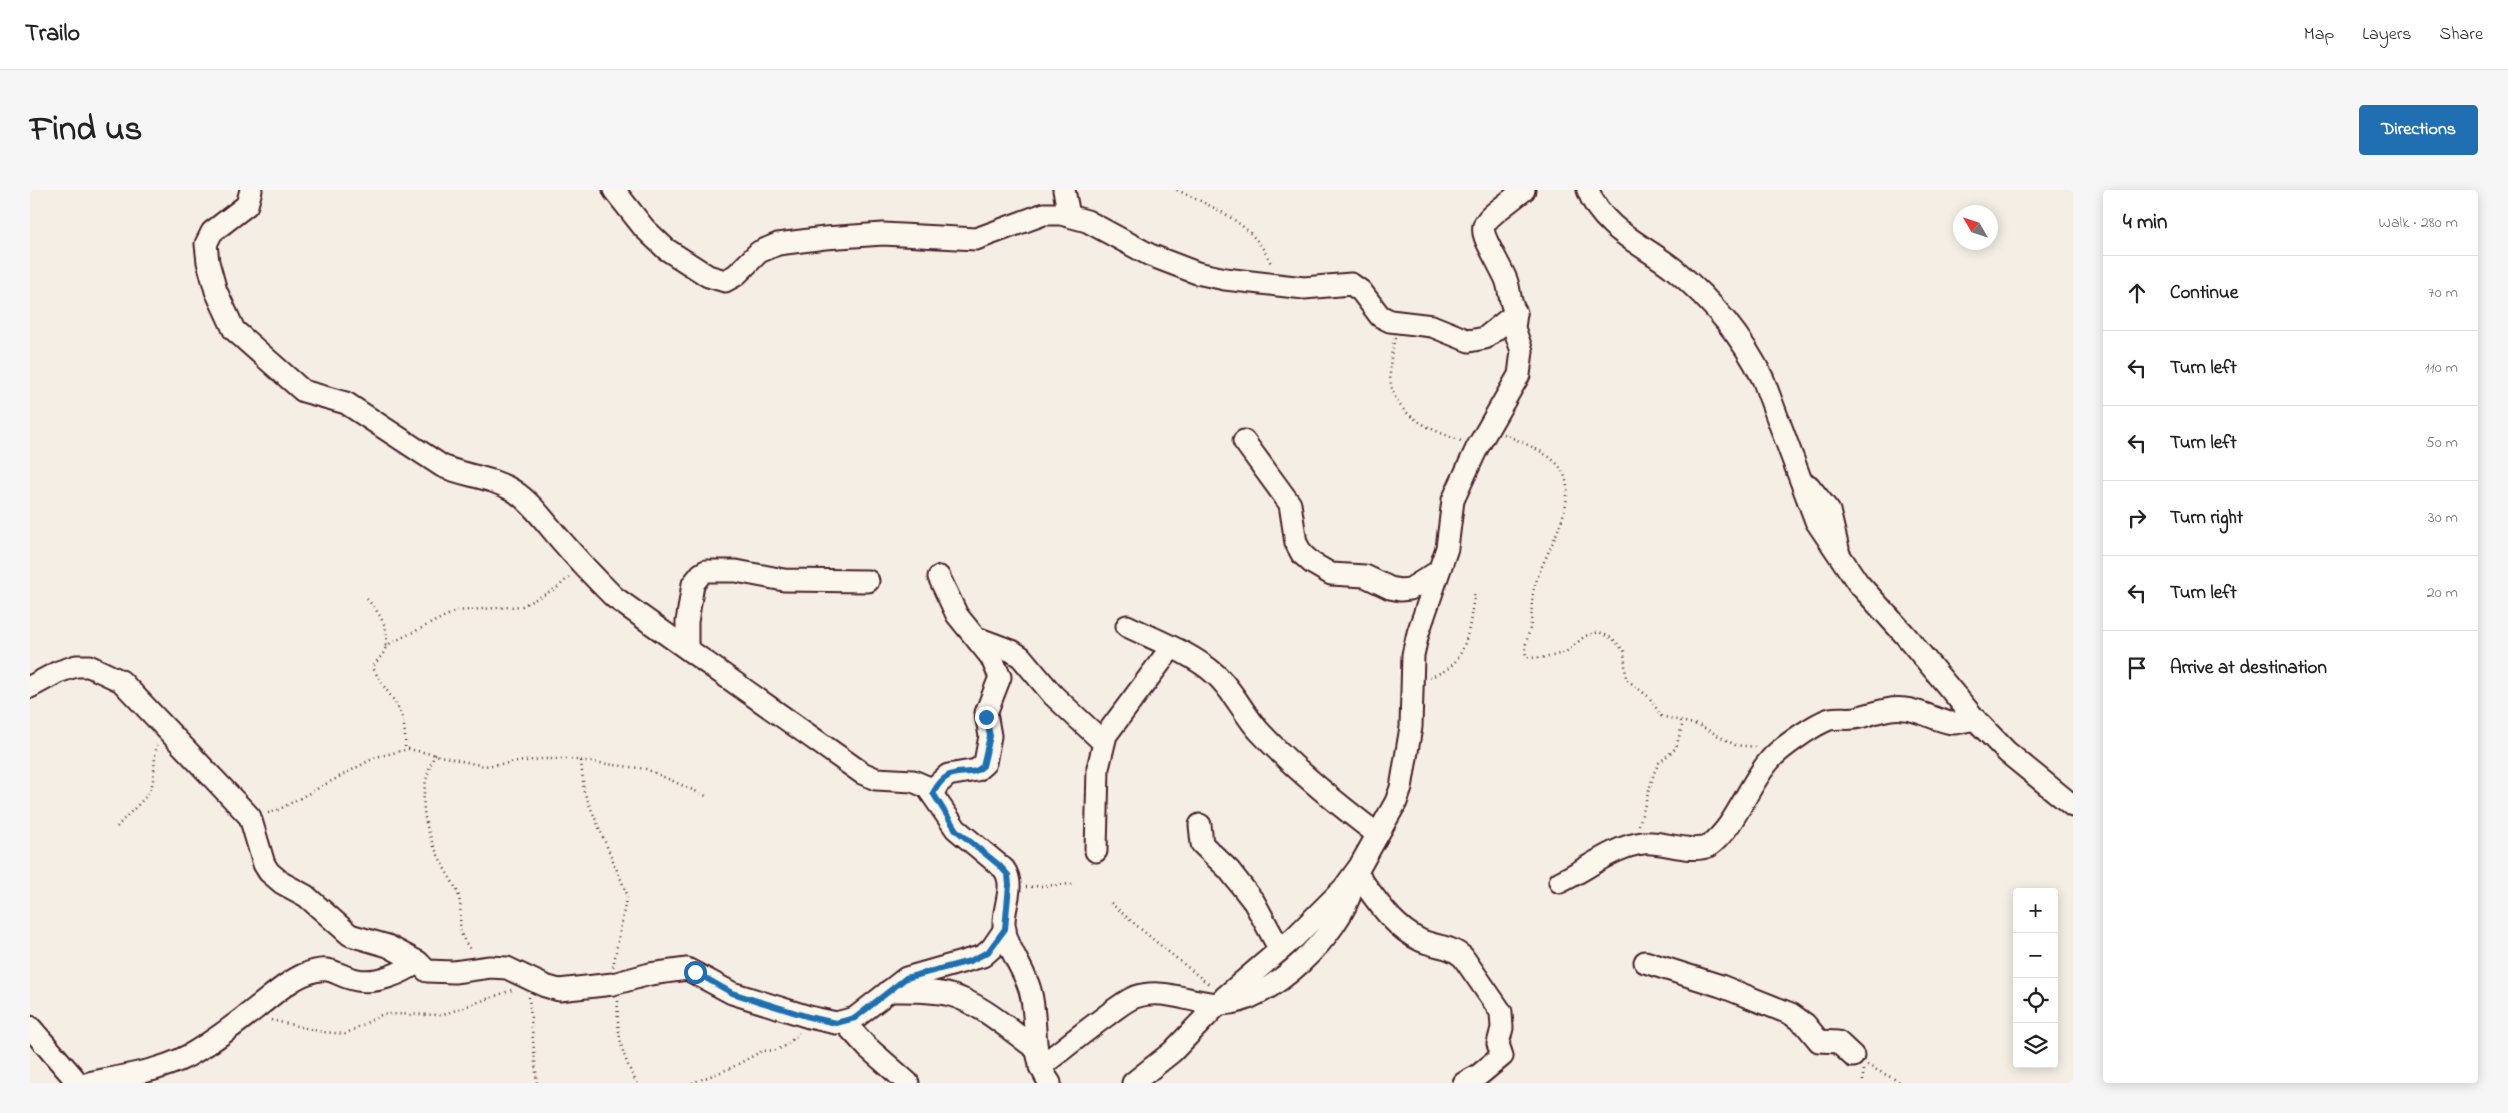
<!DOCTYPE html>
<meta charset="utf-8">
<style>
:root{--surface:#fff;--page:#f6f6f6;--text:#222;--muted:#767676;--line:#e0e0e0;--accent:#1f6fb2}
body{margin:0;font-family:"Indie Flower",sans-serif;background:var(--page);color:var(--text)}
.controls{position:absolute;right:15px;bottom:15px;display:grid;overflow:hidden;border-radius:5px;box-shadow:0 2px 12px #0003}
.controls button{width:45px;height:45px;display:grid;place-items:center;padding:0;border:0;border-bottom:1px solid var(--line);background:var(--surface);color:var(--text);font:25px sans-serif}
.compass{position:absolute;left:1923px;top:15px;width:45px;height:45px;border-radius:50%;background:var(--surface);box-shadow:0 2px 12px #0003;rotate:309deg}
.stop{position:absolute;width:15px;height:15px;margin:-11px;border:4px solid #1f6fb2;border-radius:50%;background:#fff}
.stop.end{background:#1f6fb2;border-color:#fff;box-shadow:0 1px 5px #0008}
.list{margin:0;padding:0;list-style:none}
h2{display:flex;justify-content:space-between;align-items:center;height:65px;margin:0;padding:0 20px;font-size:21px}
h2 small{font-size:16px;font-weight:400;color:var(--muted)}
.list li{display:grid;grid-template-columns:32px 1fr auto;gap:15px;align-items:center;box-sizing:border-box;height:75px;padding:0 20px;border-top:1px solid var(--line)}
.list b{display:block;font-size:19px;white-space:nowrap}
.list em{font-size:16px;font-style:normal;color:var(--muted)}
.icon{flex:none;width:28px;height:28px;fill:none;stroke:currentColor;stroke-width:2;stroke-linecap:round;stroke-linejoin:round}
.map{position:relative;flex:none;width:2043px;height:893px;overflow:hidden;border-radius:5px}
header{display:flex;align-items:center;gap:30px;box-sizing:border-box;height:70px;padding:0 25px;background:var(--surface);border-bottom:1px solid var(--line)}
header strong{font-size:24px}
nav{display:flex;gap:28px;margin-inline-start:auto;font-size:18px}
.intro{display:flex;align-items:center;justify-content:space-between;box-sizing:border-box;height:120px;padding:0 30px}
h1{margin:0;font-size:35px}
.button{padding:12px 22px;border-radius:5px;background:var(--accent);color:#fff;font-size:18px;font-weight:700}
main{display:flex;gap:30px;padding:0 30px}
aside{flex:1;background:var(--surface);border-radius:5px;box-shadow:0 2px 12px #0003}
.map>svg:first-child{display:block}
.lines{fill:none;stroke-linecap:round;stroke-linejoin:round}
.minor-casing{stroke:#4a1f2b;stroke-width:25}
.path{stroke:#4a1f2b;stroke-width:2.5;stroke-dasharray:1 4;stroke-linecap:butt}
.minor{stroke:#fbf7ec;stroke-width:21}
.route{stroke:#1f6fb2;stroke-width:6}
</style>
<header>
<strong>Trailo</strong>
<nav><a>Map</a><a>Layers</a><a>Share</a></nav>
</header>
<div class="intro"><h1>Find us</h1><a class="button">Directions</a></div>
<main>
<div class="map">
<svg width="2043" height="893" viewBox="0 0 2043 893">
<rect width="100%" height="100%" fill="#f4eee4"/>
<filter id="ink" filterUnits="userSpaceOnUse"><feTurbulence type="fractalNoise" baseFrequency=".02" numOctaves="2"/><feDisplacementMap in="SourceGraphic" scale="10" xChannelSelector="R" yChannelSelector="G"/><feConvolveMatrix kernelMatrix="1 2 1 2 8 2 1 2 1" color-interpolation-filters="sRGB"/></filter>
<g filter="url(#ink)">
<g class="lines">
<defs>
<g id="minor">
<path d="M221,0L217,15L182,42L176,54L178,72L186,101L204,140L273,201L316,213L412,276C435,286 462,287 484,301C502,313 515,332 529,348C547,369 565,388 584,407L832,583L846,589L883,591L897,597L926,639L974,679C986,696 973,716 974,735C976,758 994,778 1000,800C1009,832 999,865 1020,893"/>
<polyline points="584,0 614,38 636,59 678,86 695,91 706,85 729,62 748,54 795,48 853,44 946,49 1014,24 1031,24 1057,31 1120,65 1167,83 1195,89 1274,98 1321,94 1331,101 1350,126 1360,131 1402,136 1439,151 1455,148 1486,123"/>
<polyline points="1034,0 1039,25"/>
<path d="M1558,0C1572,39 1614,55 1644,79C1680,109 1712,146 1733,189L1786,331L1828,393L1876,446L1945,529L1977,562L2043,616"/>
<polyline points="1214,251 1260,314 1266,353 1272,364 1282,373 1301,384 1335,386 1360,398 1370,400 1380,399 1409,381"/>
<polyline points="1779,296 1799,321 1808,359"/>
<path d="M1097,436C1126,450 1161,463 1185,484C1203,500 1213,523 1229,541C1265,580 1306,613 1347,644"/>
<polyline points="947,448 982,461 991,467 1023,505 1073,552"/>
<polyline points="657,458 657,432 663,394 671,384 676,381 706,381 754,390 838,391"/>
<polyline points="0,497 28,482 46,476 59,476 91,491 220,627 234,674 239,682 252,693 276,706 320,745 358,756 388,772"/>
<polyline points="903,603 908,594 918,585 947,580 955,573 960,546 956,523 970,487 961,467 927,425 909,387"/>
<polyline points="1170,635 1172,654 1199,680 1224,712 1250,760"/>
<polyline points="1066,661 1068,578 1076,545 1141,458"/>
<path d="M1326,683C1345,707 1361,736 1390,750C1404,757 1420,755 1433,767L1471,822L1472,838L1468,854L1472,866L1449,885L1434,893"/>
<path d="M1530,692C1556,680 1584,656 1613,653C1634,651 1659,664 1679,656C1707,635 1717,596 1740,570C1749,559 1786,533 1800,529C1810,527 1820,530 1830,527C1845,523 1859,517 1875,519C1890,520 1910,532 1922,533C1929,533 1938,530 1945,529"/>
<polyline points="1615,772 1691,796 1761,824 1775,834 1789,851 1808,852 1823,866"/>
<path d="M859,801C879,801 901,800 920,805C949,812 981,841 1005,858"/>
<polyline points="814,832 837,857 878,893"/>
<polyline points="0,837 44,888"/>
<path d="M1010,877C1032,860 1054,842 1076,826C1085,819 1095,811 1105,807C1134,797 1163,814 1192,814C1240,813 1311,743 1322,698"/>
<path d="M59,893C96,885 136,881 168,860C189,847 210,831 230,815C243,805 257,792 273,785C303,773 302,785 327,790C347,794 372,783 388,772L397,781L424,782L460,777L477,778L515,796L529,800L583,794L620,784L657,779L702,803L779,827L806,833L825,828L876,788L953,766L962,758L975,739"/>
<path d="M1103,893L1142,862L1195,807L1265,747L1314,698L1330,676L1366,612L1371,598L1381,537L1383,465L1388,443L1417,358L1423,310L1447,258L1489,185L1492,161L1484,138L1486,123C1478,112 1481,99 1475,87C1446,28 1441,42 1494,0"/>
</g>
</defs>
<use href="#minor" class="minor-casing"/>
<g class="path">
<path d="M1147,0C1187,19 1224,33 1242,76"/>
<path d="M1365,148C1348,213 1375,230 1431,251"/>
<path d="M1474,244C1490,252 1511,259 1524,271C1559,301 1514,362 1505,395C1501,407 1502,420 1501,433C1500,443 1493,455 1496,466L1500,468L1519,467L1536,462L1555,446L1569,442L1583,449L1594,461L1596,489L1619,507L1631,526L1671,536L1705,555L1727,557"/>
<path d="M337,409C349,422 363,442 354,462C351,468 345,471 343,478C361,513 377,514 375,560"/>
<polyline points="355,456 426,421 492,416 527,398 539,387"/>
<path d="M1400,488C1406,484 1415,482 1420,477C1440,459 1440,426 1445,402"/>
<path d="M405,564C387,605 391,633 412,673C417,685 426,695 429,707C434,731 423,740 442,761"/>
<polyline points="551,571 554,602 597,704 583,777"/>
<polyline points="238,623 246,621 346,567 379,559 454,576 511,569 539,569 616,579 676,606"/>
<polyline points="1609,635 1624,583 1629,573 1646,558 1653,532"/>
<path d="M87,637C96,625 117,609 121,598C126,584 123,569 127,555"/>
<polyline points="996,697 1042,694"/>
<path d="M1081,713C1113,742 1146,768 1180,795"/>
<polyline points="499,807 507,893"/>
<path d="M588,811C586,840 592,868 607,893"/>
<polyline points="241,830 293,842 315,844 353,824 412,825 482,800"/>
<polyline points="1837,875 1872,893"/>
<polyline points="1833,880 1833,893"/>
<polyline points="662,893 701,878 732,861 747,860 757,855 769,843"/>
</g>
<use href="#minor" class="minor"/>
</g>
</g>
<g class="lines" filter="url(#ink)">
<path class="route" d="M665,782L702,803L779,827L806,833L825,828L876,788L940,771L958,762L975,739L979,695L978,685L969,675L926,640L903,603C921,570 938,591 953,576L960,546L956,527"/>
</g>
</svg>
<div class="controls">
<button>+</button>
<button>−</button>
<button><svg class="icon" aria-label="locate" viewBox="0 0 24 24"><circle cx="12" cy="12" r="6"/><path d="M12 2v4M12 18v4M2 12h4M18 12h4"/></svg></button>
<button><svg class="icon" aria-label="layers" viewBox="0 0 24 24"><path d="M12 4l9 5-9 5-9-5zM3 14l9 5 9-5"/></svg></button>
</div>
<svg class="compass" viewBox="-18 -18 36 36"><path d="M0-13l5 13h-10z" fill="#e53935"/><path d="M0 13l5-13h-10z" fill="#767676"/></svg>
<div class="stop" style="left:665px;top:782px"></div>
<div class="stop end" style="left:956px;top:527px"></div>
</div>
<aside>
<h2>4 min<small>Walk · 280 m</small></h2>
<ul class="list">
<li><svg class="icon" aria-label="ahead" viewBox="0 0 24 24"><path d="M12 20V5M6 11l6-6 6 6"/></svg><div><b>Continue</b></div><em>70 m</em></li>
<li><svg class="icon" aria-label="left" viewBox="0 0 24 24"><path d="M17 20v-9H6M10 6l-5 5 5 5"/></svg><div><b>Turn left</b></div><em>110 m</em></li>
<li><svg class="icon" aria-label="left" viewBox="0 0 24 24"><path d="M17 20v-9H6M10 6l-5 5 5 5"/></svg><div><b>Turn left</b></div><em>50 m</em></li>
<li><svg class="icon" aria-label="right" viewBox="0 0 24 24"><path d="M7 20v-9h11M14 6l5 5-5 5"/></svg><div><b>Turn right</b></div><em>30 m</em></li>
<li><svg class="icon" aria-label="left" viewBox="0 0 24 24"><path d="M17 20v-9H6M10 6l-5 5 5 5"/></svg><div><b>Turn left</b></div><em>20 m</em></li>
<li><svg class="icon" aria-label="arrive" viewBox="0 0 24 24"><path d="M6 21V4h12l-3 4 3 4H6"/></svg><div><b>Arrive at destination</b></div></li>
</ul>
</aside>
</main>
